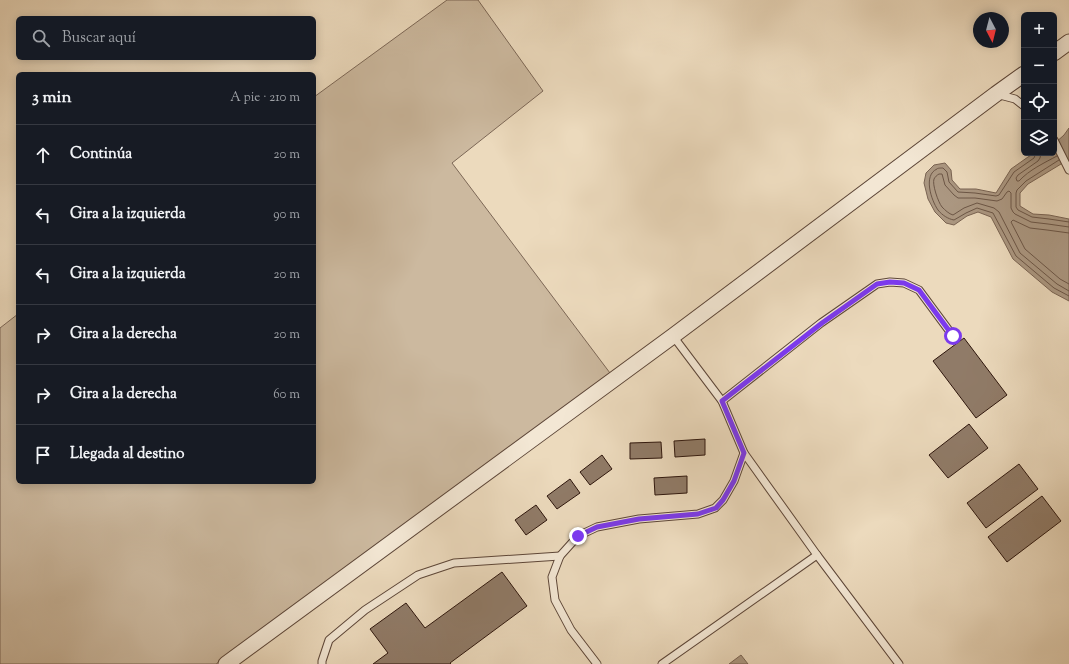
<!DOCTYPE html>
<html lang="es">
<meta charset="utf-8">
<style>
:root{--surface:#171b24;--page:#20242c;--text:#f1f3f6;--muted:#9ea1a6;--line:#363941}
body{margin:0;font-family:"Sorts Mill Goudy",serif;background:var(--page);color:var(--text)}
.controls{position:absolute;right:12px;top:12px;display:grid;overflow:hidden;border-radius:6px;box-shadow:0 2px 10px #0003}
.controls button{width:36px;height:36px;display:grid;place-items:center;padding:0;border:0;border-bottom:1px solid var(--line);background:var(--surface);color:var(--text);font:20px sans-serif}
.compass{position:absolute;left:973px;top:12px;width:36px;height:36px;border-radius:50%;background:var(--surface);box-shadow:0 2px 10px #0003;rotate:173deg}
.stop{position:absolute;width:12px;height:12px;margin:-9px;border:3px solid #7c3aed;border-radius:50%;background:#fff}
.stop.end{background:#7c3aed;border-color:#fff;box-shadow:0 1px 4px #0008}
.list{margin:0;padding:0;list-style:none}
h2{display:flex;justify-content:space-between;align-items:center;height:52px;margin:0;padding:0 16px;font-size:17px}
h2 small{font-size:13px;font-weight:400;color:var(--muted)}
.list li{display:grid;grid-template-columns:26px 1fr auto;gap:12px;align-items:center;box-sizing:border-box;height:60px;padding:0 16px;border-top:1px solid var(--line)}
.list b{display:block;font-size:15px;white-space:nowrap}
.list em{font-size:13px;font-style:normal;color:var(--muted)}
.icon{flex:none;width:22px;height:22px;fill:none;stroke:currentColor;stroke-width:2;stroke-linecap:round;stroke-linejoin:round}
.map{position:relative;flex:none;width:1069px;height:664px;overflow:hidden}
.search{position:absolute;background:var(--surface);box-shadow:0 2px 10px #0003;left:16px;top:16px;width:300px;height:44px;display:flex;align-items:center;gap:10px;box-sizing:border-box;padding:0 14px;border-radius:6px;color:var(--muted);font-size:15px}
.panel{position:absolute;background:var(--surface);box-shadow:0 2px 10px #0003;left:16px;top:72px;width:300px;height:412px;border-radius:6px}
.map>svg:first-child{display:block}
.green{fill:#ccb99f;stroke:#7c6756}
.water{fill:#ab9781;stroke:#796352}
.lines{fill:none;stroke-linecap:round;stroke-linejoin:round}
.shore{stroke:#6c5646;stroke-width:1}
.building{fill:#907b68;stroke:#2d150c}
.lane-casing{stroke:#5d4638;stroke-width:9}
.street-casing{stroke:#5d4638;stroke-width:17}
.lane{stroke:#f3e7d4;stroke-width:7}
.street{stroke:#f3e7d4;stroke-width:15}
.route{stroke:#7c3aed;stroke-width:5}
</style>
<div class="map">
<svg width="1069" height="664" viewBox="0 0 1069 664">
<rect width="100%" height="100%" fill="#ecdabd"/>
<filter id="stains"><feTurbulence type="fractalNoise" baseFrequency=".005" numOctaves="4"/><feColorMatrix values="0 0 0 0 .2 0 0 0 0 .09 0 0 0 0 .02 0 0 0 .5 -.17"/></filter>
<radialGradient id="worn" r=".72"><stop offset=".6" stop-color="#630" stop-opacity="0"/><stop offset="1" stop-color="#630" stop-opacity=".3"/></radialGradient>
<polygon class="green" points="447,0 478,0 543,91 452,163 610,373 216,664 0,664 0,328 18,314 18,482 314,482 314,97"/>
<g class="water">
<polygon points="1069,128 1069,161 1066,161 1028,184 1020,193 1020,206 1033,214 1049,215 1069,219 1069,301 1052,292 1013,259 991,217 978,212 967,216 954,225 946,223 935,212 928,199 924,183 926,173 934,165 945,163 951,170 952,180 960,189 976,189 996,193 1011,169 1028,157 1035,153 1054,153 1054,144 1064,135"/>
<polygon points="741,655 748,664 729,664"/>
</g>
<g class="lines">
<g class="shore">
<path d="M1036,153L1034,158L1014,172L999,195L996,196L975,193L958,192L949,182L947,172L943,168C942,168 937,168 937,169C923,175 931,200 938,210C942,215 948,219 954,220L966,213L977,208L993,213L1016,256L1054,288L1069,296"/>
<path d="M1041,153L1040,158L1038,161L1018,175L1016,178L1017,181H1019C1029,170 1044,163 1057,156"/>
<polyline points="1059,160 1026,181 1017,190 1016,193 1016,207 1018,210 1032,217 1049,219 1069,222"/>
<path d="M1069,227L1048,224L1031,222L1015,214L1013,212L1011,208V193L1009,191L1007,192L1002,199L997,201L975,198H958L954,195L945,185L942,174H939C937,175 935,177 934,179C932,184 938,202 942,207C945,210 949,214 953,215L964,208L977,203L994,208L999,212L1020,253L1057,284L1069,291"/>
<polyline points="1069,233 1047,230 1030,228 1013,220 1011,222 1025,249 1060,279 1069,284"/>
</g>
</g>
<g class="building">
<polygon points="964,338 1007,395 976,418 933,361"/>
<polygon points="969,424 988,448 948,478 929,455"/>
<polygon points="705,439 705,455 675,457 674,441"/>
<polygon points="661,442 662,458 630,459 630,443"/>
<polygon points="602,455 612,469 590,485 580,472"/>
<polygon points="1019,464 1038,489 986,528 967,503"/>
<polygon points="687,476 687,493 655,495 654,478"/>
<polygon points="570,479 580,493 557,509 547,496"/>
<polygon points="1042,496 1061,521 1007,562 988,537"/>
<polygon points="536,505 547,520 526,535 515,520"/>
<polygon points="502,572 527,606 450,663 451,664 373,664 388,653 370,629 406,603 425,628"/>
</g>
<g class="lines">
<defs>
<g id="lane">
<polyline points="996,94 1015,99 1024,106"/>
<polyline points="1054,140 1069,170"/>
<polyline points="673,336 722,401 744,453 817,555 899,664"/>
<polyline points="722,401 821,323 877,284 890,282 904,283 919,290 953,336"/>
<polyline points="322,664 322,661 329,640 365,610 418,575 454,563 560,556"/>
<polyline points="597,664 571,630 555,600 552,577 560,556 578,536 597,527 639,519 698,514 715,508 723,500 734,481 744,453"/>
<polyline points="662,664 817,555"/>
</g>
<g id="street">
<polyline points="1054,53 1069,42"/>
<polyline points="226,664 673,336 996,94 1024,74"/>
</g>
</defs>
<use href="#lane" class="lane-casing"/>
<use href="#street" class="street-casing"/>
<use href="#lane" class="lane"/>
<use href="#street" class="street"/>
</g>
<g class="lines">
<polyline class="route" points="578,536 597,527 639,519 698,514 716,508 723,500 734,481 744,453 722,401 822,323 877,284 890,282 904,283 919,290 953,336"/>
</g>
<rect width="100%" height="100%" filter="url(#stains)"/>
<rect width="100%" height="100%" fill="url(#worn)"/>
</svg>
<div class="controls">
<button>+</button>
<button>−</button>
<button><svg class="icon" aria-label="locate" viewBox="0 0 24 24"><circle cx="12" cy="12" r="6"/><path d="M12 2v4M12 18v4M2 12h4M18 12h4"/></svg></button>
<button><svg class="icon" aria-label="layers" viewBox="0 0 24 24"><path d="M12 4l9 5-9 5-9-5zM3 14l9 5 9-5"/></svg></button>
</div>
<svg class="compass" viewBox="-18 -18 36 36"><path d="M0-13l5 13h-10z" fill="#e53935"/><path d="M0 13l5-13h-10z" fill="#9ea1a6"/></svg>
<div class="stop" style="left:953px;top:336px"></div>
<div class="stop end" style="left:578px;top:536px"></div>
<div class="search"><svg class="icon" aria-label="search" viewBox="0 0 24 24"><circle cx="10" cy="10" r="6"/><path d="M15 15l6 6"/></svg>Buscar aquí</div>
<section class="panel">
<h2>3 min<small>A pie · 210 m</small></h2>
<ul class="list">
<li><svg class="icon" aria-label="ahead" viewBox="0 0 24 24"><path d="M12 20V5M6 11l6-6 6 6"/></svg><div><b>Continúa</b></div><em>20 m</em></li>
<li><svg class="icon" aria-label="left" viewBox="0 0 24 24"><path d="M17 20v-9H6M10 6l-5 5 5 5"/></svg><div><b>Gira a la izquierda</b></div><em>90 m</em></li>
<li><svg class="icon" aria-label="left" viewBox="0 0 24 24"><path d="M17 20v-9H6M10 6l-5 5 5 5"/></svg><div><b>Gira a la izquierda</b></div><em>20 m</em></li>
<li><svg class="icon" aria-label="right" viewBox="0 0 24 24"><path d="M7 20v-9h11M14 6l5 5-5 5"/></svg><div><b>Gira a la derecha</b></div><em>20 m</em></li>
<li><svg class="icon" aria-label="right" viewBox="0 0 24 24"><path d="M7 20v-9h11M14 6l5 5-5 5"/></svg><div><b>Gira a la derecha</b></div><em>60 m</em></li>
<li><svg class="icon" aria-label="arrive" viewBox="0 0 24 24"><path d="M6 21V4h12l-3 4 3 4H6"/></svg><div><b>Llegada al destino</b></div></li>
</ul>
</section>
</div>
